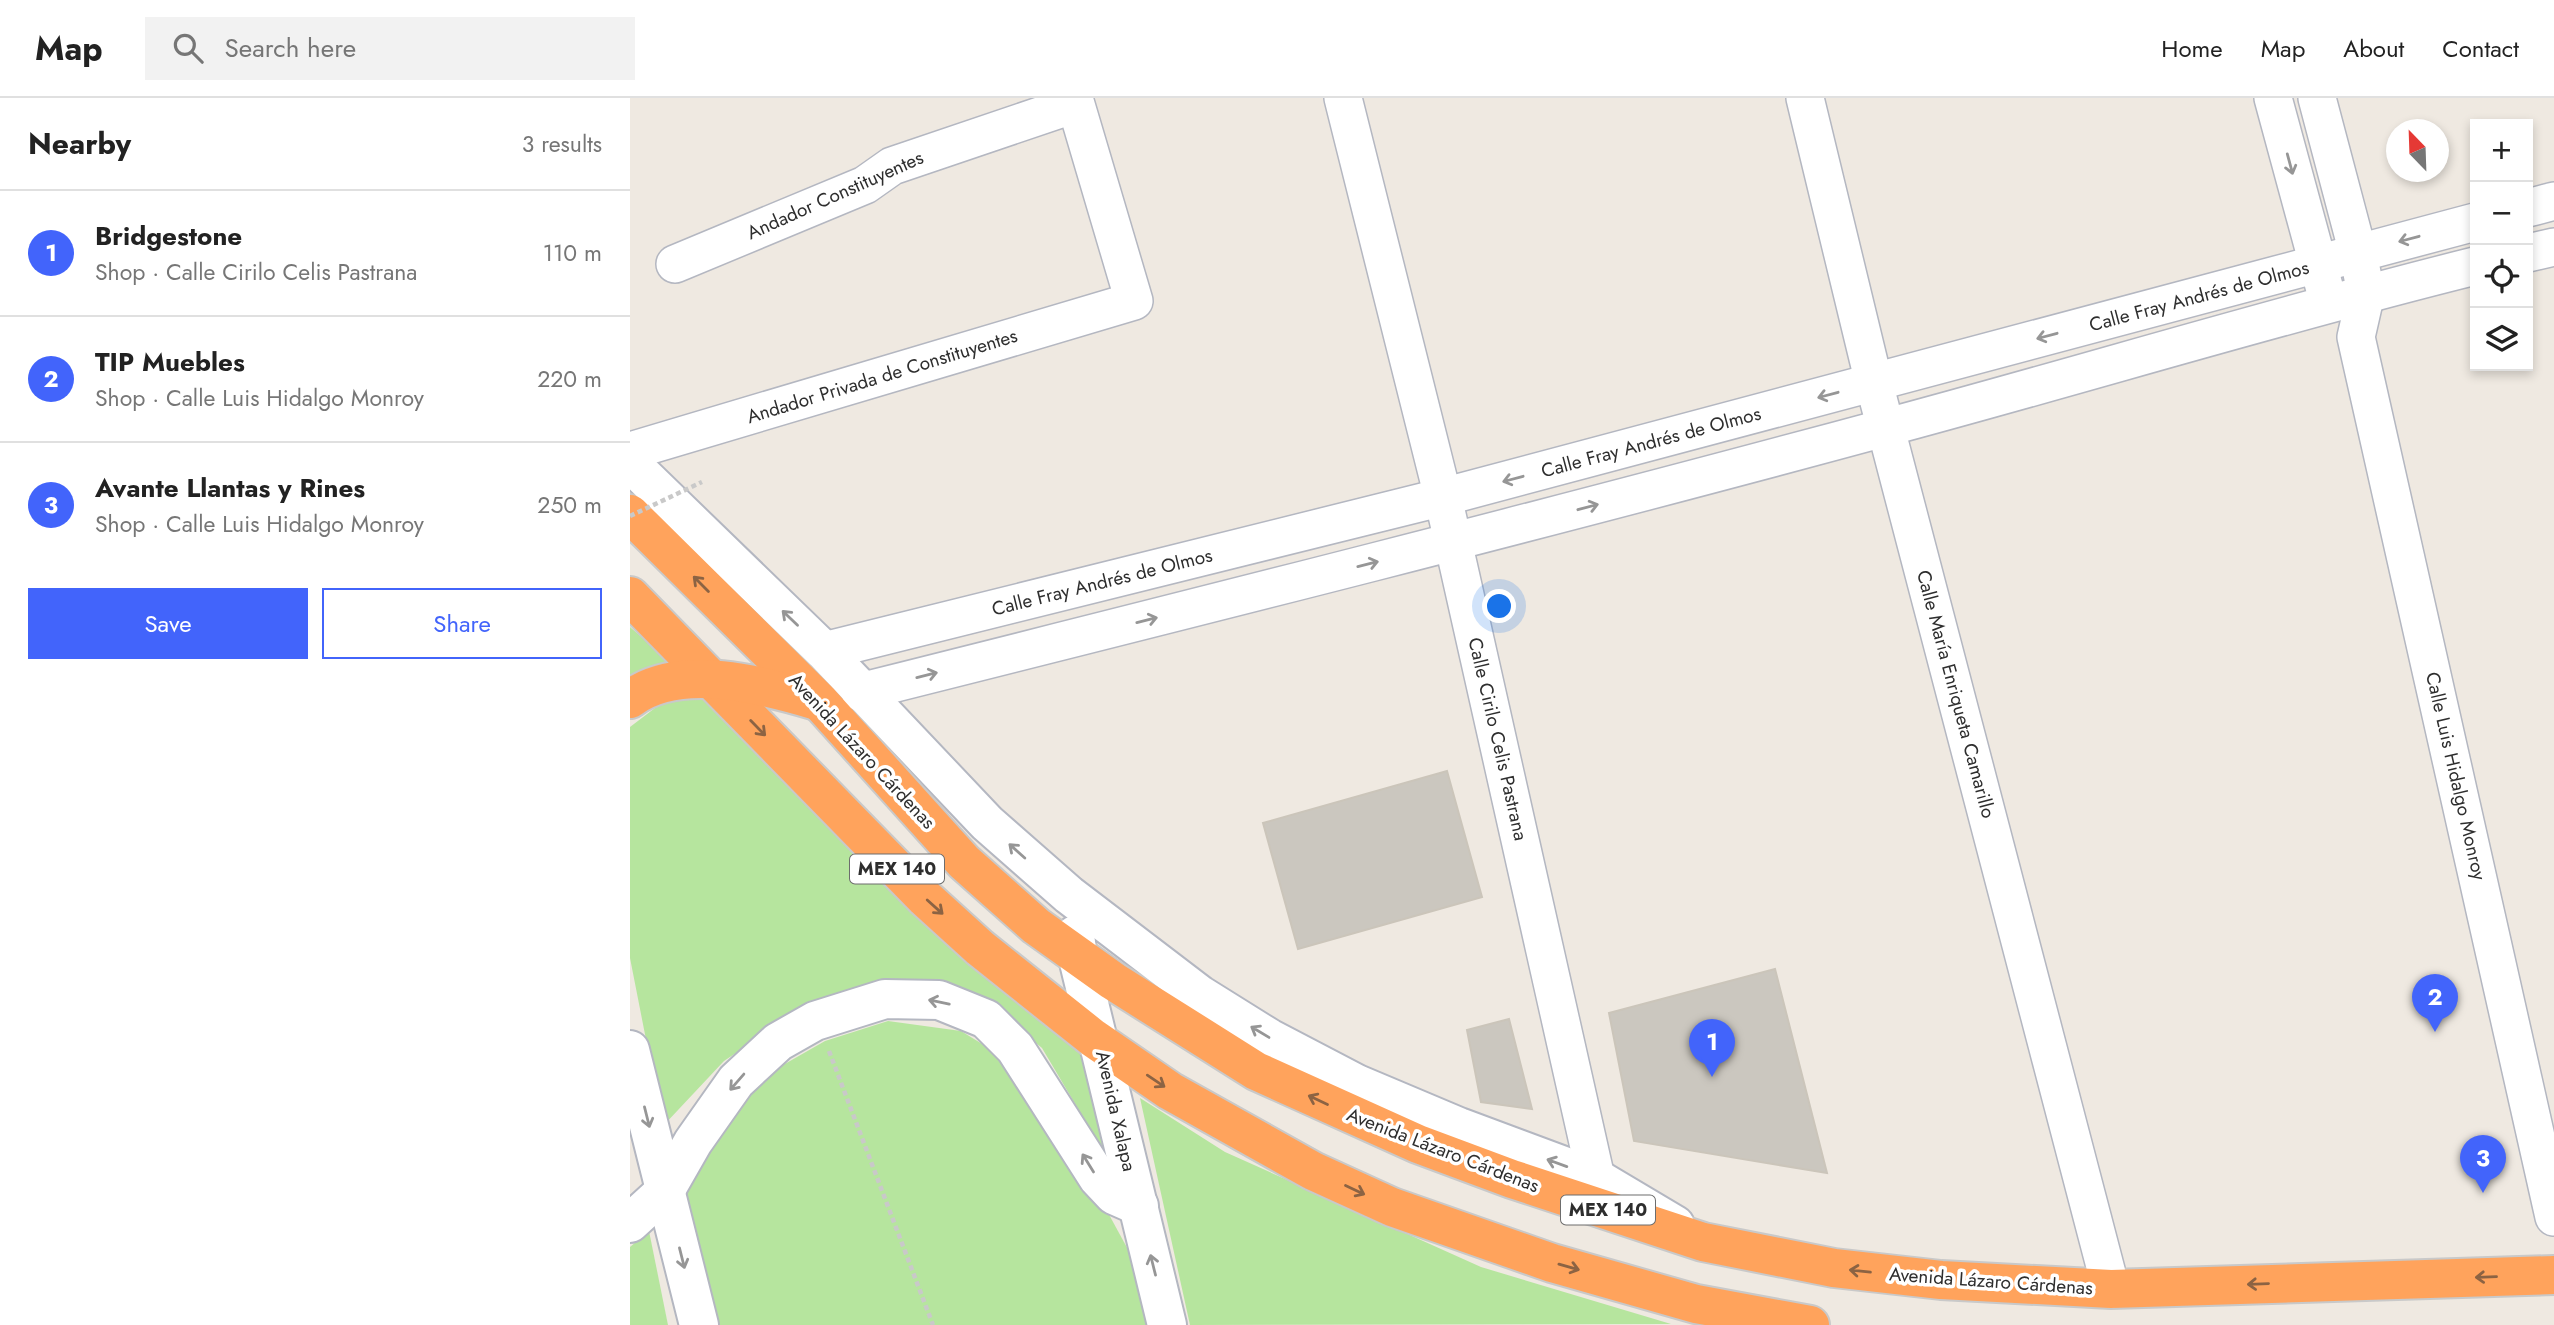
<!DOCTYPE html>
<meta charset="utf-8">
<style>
:root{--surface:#fff;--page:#f2f2f2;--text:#222;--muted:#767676;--line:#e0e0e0;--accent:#4264fb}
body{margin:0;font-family:Jost,sans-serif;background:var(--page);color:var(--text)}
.controls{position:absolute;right:21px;top:21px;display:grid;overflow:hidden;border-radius:0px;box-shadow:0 4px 10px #0003}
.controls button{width:63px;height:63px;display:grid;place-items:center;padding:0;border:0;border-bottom:2px solid var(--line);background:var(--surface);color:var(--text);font:35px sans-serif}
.compass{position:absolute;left:1756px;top:21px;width:63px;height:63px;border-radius:50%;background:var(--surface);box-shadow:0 4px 10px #0003;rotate:337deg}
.you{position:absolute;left:870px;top:509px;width:24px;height:24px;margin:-18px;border:5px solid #fff;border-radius:50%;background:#1a73e8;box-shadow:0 0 0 10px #1a73e833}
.badge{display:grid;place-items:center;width:46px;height:46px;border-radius:50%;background:var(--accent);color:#fff;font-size:23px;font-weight:700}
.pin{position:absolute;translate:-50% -58px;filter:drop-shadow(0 2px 4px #0008)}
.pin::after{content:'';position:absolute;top:37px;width:24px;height:21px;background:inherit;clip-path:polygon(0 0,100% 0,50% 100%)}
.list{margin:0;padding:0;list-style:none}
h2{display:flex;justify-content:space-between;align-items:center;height:91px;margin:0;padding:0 28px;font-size:30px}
h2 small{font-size:23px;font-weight:400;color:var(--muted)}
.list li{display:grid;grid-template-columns:46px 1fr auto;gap:21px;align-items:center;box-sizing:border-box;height:126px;padding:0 28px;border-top:2px solid var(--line)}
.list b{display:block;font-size:26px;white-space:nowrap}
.list p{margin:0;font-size:23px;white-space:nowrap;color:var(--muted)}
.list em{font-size:23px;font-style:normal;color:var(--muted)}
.actions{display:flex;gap:14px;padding:21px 28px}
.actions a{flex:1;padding:16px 0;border:2px solid var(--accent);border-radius:0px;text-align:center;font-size:24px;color:var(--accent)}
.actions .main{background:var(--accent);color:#fff}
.icon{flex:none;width:38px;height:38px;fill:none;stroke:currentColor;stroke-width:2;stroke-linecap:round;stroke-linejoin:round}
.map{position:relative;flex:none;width:1924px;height:1227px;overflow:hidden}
header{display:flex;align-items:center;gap:42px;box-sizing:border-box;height:98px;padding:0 35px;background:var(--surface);border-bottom:2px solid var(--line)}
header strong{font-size:33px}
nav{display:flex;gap:38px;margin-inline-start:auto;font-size:24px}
.search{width:490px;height:63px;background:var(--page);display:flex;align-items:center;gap:18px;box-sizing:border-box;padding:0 24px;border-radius:0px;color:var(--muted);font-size:26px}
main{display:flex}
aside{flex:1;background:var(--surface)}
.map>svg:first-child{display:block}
.green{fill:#b6e59e}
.building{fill:#cbc7bf;stroke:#cbc5ba;stroke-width:2}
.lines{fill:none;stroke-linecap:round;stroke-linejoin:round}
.street-casing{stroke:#b4b7c1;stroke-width:40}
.secondary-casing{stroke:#b4b7c1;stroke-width:42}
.highway-casing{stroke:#c9c9c9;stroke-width:42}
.path{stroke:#c9c9c9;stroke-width:4.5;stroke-dasharray:5 3.5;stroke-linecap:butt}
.street{stroke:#fff;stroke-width:37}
.secondary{stroke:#fff;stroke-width:38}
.highway{stroke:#ffa35c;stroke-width:38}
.path-bridge{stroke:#c9c9c9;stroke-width:4.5;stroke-dasharray:5 3.5;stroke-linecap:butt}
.oneway{stroke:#969696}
.oneway2{stroke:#8c6343}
.labels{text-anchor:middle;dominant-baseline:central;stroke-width:7;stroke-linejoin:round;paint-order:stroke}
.shield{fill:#fff;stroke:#6d6d6d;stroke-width:2}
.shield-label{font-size:18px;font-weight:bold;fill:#2e2e2e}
.street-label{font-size:19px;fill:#2e2e2e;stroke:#fff}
</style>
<header>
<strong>Map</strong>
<div class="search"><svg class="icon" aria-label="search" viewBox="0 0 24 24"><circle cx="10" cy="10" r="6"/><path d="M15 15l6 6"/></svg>Search here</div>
<nav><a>Home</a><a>Map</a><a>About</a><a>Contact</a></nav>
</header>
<main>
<aside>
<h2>Nearby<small>3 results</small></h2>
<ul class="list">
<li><span class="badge">1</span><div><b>Bridgestone</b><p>Shop · Calle Cirilo Celis Pastrana</p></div><em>110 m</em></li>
<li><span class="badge">2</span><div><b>TIP Muebles</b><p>Shop · Calle Luis Hidalgo Monroy</p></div><em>220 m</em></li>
<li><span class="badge">3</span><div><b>Avante Llantas y Rines</b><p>Shop · Calle Luis Hidalgo Monroy</p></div><em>250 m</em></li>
</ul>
<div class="actions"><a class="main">Save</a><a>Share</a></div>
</aside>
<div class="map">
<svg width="1924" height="1227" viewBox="0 0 1924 1227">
<rect width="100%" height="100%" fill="#efe9e1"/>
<g class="green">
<polygon points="0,529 38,562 0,584"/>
<polygon points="86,593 445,925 486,1075 412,950 348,897 272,884 181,905 94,963 33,1028 0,860 0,629 46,594"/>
<polygon points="258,923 331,933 393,971 434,1034 519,1190 527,1227 77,1227 43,1093 132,979 195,943"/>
<polygon points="510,1000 595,1054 851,1169 1041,1226 560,1227"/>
<polygon points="19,1133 38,1227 0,1227 0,1149"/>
</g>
<g class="building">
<polygon points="817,673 852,799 668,851 633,725"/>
<polygon points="1145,871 1197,1075 1004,1043 979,915"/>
<polygon points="879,921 902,1011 851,1004 837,932"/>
</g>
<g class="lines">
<defs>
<g id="street">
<polyline points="713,0 813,399 966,1080"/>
<polyline points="1175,0 1244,285 1481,1191"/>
<polyline points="1643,0 1694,188"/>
<polyline points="1687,0 1728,155 1736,195 1726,239 1924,1119"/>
<polyline points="1898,110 1924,103"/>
<polyline points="1898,155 1924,149"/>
<polyline points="45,166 235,87 262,68 445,6"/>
<polyline points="0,353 504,203 444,0"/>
<polyline points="194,553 813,399 1845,124"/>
<path d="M230,594C572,508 914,422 1254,330C1452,277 1647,217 1845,168"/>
</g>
<g id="secondary">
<polyline points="0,365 194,553 357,725 439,797 570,897 639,940 727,986 829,1029 966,1080 1045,1127"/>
<polyline points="445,837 448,860 537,1227"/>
<polyline points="0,952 69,1227"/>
<polyline points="0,1125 35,1093 63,1044 106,983 148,944 185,923 255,901 309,902 356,921 385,950 468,1080 484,1097 509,1108"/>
</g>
<g id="highway">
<polyline points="0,416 189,603 334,764 406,828 483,883 626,973 788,1046 882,1081 1073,1144 1204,1170 1311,1182 1481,1191 1924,1177"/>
<polyline points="0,498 295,800 350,850 463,940 540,993 683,1073 762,1109 922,1165 1066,1206 1180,1227"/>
<path d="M0,601C50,564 133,587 187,603"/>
</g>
</defs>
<use href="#street" class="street-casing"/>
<use href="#secondary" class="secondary-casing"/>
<use href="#highway" class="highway-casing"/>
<polyline class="path" points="199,953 303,1227"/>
<use href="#street" class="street"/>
<use href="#secondary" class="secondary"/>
<use href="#highway" class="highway"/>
<polyline class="path-bridge" points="0,418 72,384"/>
</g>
<defs><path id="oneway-shaft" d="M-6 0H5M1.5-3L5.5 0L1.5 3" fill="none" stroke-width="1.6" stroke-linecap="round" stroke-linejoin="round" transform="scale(1.75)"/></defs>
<g class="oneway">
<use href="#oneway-shaft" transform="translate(1660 66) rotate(75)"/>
<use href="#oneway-shaft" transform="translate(1779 141) rotate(165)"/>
<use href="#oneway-shaft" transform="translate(1417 238) rotate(165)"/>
<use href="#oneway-shaft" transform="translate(1198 297) rotate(165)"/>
<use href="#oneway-shaft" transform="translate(883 381) rotate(165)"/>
<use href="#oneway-shaft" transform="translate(958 409) rotate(-15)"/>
<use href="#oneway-shaft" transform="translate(738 466) rotate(-14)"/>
<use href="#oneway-shaft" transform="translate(160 520) rotate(-136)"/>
<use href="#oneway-shaft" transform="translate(517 522) rotate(-14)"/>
<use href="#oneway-shaft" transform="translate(297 577) rotate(-14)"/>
<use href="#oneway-shaft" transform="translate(387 753) rotate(-138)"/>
<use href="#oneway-shaft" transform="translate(309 904) rotate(-168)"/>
<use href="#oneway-shaft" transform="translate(630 934) rotate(-149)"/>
<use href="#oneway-shaft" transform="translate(107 984) rotate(131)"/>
<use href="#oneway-shaft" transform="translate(17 1019) rotate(76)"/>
<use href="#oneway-shaft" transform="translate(458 1065) rotate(-122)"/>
<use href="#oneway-shaft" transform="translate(927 1065) rotate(-160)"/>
<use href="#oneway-shaft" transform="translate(52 1160) rotate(76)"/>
<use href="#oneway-shaft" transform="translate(523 1167) rotate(-104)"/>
</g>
<g class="oneway2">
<use href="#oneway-shaft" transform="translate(71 486) rotate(-135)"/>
<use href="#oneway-shaft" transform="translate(128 630) rotate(46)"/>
<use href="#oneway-shaft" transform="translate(305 809) rotate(42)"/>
<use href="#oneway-shaft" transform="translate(526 983) rotate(34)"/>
<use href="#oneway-shaft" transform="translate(688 1002) rotate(-155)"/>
<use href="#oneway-shaft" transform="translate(725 1092) rotate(25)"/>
<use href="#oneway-shaft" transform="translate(939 1169) rotate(16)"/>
<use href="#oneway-shaft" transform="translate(1230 1173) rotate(-174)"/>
<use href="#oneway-shaft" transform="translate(1856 1179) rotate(178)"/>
<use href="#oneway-shaft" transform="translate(1628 1186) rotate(178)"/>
</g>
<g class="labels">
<g class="shield">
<rect x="220" y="756.5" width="94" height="29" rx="5"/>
<rect x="931" y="1097.5" width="94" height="29" rx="5"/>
</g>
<g class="shield-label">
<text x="267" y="771">MEX 140</text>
<text x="978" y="1112">MEX 140</text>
</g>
<g class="street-label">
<text transform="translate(205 97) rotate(-24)">Andador Constituyentes</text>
<text transform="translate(1569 198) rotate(-15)">Calle Fray Andrés de Olmos</text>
<text transform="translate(252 278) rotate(-17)">Andador Privada de Constituyentes</text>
<text transform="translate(1021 344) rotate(-15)">Calle Fray Andrés de Olmos</text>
<text transform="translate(472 484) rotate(-14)">Calle Fray Andrés de Olmos</text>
<text transform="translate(1326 596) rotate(75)">Calle María Enriqueta Camarillo</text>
<text transform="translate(868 641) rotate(77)">Calle Cirilo Celis Pastrana</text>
<text transform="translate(232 653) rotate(47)">Avenida Lázaro Cárdenas</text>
<text transform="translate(1826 678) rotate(77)">Calle Luis Hidalgo Monroy</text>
<text transform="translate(486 1013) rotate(77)">Avenida Xalapa</text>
<text transform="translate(813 1052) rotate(21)">Avenida Lázaro Cárdenas</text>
<text transform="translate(1361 1183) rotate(4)">Avenida Lázaro Cárdenas</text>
</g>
</g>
</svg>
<div class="controls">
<button>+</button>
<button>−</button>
<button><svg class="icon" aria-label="locate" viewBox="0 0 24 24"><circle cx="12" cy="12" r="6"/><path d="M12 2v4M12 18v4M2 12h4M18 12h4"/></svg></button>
<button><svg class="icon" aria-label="layers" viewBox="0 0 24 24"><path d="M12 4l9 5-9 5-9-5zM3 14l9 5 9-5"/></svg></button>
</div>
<svg class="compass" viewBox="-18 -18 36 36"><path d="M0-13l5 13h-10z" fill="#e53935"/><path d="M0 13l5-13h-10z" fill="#767676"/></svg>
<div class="you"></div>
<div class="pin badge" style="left:1082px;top:979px">1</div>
<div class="pin badge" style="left:1805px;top:934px">2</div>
<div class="pin badge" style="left:1853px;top:1095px">3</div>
</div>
</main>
